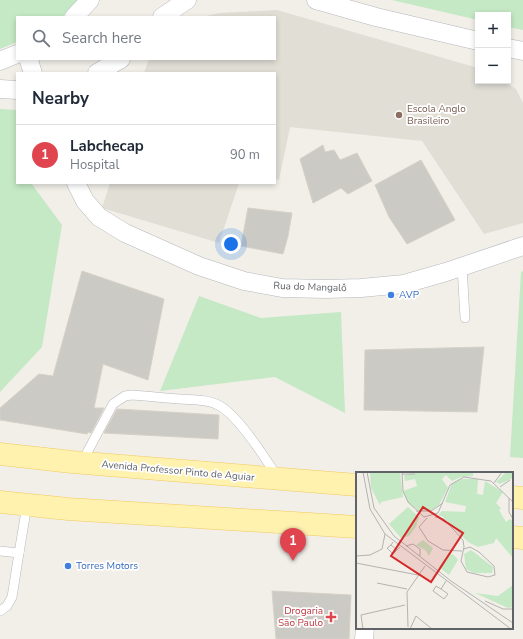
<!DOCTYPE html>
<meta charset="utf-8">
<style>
:root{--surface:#fff;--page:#f6f6f7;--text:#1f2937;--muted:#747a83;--line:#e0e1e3;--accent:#d93025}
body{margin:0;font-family:"Nunito Sans",sans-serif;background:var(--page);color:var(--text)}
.controls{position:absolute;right:12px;top:12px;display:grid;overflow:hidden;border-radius:0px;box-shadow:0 2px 6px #0003}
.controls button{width:36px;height:36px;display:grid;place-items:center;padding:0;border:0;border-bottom:1px solid var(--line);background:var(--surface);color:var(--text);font:20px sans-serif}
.you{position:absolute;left:231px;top:244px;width:14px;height:14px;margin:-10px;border:3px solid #fff;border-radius:50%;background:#1a73e8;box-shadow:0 0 0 6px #1a73e833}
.badge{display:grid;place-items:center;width:26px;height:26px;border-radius:50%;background:var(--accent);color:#fff;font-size:13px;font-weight:700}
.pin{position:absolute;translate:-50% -33px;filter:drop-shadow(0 1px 2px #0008)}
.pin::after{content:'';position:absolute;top:21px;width:14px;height:12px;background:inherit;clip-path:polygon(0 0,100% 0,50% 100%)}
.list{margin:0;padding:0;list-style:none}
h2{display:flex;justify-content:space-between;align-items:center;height:52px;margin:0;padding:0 16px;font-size:17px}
h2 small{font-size:13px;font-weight:400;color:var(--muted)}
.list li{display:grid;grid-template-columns:26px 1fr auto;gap:12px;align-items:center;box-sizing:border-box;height:60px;padding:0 16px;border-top:1px solid var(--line)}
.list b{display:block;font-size:15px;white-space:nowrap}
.list p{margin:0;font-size:13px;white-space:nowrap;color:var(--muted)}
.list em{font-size:13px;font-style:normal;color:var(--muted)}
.icon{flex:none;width:22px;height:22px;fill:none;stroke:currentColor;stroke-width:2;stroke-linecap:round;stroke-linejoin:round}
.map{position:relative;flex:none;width:523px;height:639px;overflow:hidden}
.search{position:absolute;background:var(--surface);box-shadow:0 2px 6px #0003;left:16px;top:16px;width:260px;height:44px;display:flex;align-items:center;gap:10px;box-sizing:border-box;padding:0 14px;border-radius:0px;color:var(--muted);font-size:15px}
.panel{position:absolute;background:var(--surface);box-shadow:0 2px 6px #0003;left:16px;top:72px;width:260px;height:112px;border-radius:0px}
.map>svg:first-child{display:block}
.education{fill:#e1ded6}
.green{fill:#c5e8c5}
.building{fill:#cccac5;stroke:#d6d1c6}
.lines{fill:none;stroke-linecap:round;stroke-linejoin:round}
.service-casing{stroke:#b5b8bc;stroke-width:10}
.minor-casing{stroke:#b5b8bc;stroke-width:19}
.primary-casing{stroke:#f2c960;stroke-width:23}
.service{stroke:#fff;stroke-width:9}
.minor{stroke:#fff;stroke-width:18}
.primary{stroke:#fff2af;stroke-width:22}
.education-dot{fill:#8d6e63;stroke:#fff;stroke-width:1.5}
.shop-dot{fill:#3f7fe0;stroke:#fff;stroke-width:1.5}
.health-dot{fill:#e0444e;stroke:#fff;stroke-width:1.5}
.labels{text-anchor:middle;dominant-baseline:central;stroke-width:3.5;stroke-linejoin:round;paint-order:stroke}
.education-label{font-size:10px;fill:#785e54;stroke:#fff;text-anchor:start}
.street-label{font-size:10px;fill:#5f6368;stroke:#fff}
.shop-label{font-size:10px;fill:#366cbe;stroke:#fff;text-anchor:start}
.health-label{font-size:10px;fill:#be3a42;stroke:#fff;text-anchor:end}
.inset-road{fill:none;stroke:#b3b3b1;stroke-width:1}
.view{fill:#d62828;fill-opacity:0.15;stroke:#d62828;stroke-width:2}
.inset-edge{fill:none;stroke:#5f6368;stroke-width:2}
</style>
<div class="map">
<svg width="523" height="639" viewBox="0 0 523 639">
<rect width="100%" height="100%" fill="#f1efe8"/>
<g class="education">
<polygon points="277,10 478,68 478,81 504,81 516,89 523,103 523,223 484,234 422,141 290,127 279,180 275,179 275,73 144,73 149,59 275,59 275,17 203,17 219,13"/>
<polygon points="110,183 239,183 219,243 102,208"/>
</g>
<g class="green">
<polygon points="0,0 84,0 62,17 17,17 17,42 0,49"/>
<polygon points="392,0 523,0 523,30 508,27 508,15 478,15 478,20"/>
<polygon points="0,109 17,110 17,183 31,183 62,225 42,347 0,392"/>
<polygon points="523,271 523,458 510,457 521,272"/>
<polygon points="199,296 261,318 341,312 345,413 275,377 160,391"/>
</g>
<g class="building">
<polygon points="323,145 325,152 334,150 340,160 357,153 372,181 348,194 341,188 313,203 300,159"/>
<polygon points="421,160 455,220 407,244 389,217 375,185"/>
<polygon points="248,208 292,213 288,236 283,254 241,246"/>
<polygon points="82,271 164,299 148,380 103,364 94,408 104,408 91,433 88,432 87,434 0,420 0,408 39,374 53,376"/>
<polygon points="484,347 477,412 364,410 365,350"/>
<polygon points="117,409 219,415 218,439 104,433"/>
<polygon points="272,591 351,595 349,639 276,639"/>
</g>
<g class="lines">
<defs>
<g id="service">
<polyline points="462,266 465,318"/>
<path d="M82,462L113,404L125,396L131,395C147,396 164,398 180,399C193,400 208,399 220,406C238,416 266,459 278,478"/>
<polyline points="0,551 19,553 27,505"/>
<polyline points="0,611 7,606 12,597 19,553"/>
</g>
<g id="minor">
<polyline points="316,0 376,17 478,41"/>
<polyline points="74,17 90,0"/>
<polyline points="162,17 187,0"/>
<polyline points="508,48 523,51"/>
<polyline points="30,59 29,61 33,73"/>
<polyline points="0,61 17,54"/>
<polyline points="97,73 121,59"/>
<polyline points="0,89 17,90"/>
<polyline points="76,183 85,201 99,217 125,233 199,266 244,281 282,288 325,289 361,288 404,284 446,272 523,246"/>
<polyline points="364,639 365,628"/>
</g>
<g id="primary">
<polyline points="0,454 72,462 357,485"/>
<polyline points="512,497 523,498"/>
<polyline points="0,502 68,509 357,527"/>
<polyline points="512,537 523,538"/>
</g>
</defs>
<use href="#service" class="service-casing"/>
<use href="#minor" class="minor-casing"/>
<use href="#primary" class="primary-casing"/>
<use href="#service" class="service"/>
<use href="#minor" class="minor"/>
<use href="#primary" class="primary"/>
</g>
<circle class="education-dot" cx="399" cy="115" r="4"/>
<g class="shop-dot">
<circle cx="391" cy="295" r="4"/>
<circle cx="68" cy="566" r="4"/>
</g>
<path class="health-dot" d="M329 611h4v4h4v4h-4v4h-4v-4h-4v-4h4z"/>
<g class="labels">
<g class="education-label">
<text x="407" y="109">Escola Anglo<tspan x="407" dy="12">Brasileiro</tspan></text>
</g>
<g class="street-label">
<text transform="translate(310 287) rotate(2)">Rua do Mangalô</text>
<text transform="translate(178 471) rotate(5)">Avenida Professor Pinto de Aguiar</text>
</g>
<g class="shop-label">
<text x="399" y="295">AVP</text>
<text x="76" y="566">Torres Motors</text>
</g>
<g class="health-label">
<text x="323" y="611">Drogaria<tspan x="323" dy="12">São Paulo</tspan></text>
</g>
</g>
<g transform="translate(356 472)">
<rect width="157" height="157" fill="#f1efe8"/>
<path d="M14,0H44L47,25L25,30L24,33L15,16ZM64,0H117V4L105,5L96,9L90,3L86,7L92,16L83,33L74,39H63L52,31L47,19L61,14L59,7L49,9L48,3ZM150,0H157V6L144,12L140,10ZM106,7H122L121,22L127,23L129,9L147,20L140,31L145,36L143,38L150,50L154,47L157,49V86L140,66L138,71L122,75L112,70L86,44L82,43L86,39L109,40L110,34L89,30L96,11ZM52,35L63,45L60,55L53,64L45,66L33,52ZM67,68L77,76L73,84L69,78L60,73ZM115,78L137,95L136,101H118L110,97L108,82ZM93,82L98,83L102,88L93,103L83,95ZM157,113V135L152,136L119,121L142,124Z" fill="#c5e8c5"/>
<path class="inset-road" d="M7,0L14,37L29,62L155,157M11,0L18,36L38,64L95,109L157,151M46,0L47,19L52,30L68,45L82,41L94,13L108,5L135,9L157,30M46,2H59M138,11L146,0M144,15L154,8M153,26V40L157,47M60,39H75L87,31M79,45L88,47L107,68L108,75L105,89L111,100L132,105L139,103L138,94L123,80L114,75L108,77M71,46L63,55L72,69L87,78L106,79M37,70L35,73L41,78L44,75M35,73L31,76L37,82L41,78M50,74L57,72L64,77V84M0,84L14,83L26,77L29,62M0,91L62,103M21,111L51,117M85,117L92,122L88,127L77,119L80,114L85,117L90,109M129,129L147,137H157M52,155L51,120L69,94M7,157L5,143L49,133M54,157L60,144L76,157"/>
<path class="view" d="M67,35L107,61L75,110L35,84Z"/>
<rect width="157" height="157" class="inset-edge"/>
</g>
</svg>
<div class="controls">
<button>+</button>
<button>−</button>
</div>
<div class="you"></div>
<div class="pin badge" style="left:293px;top:561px;background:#e0444e">1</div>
<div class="search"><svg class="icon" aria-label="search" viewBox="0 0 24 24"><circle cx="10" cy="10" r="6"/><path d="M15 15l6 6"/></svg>Search here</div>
<section class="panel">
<h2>Nearby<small></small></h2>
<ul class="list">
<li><span class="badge" style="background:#e0444e">1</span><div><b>Labchecap</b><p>Hospital</p></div><em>90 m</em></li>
</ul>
</section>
</div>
